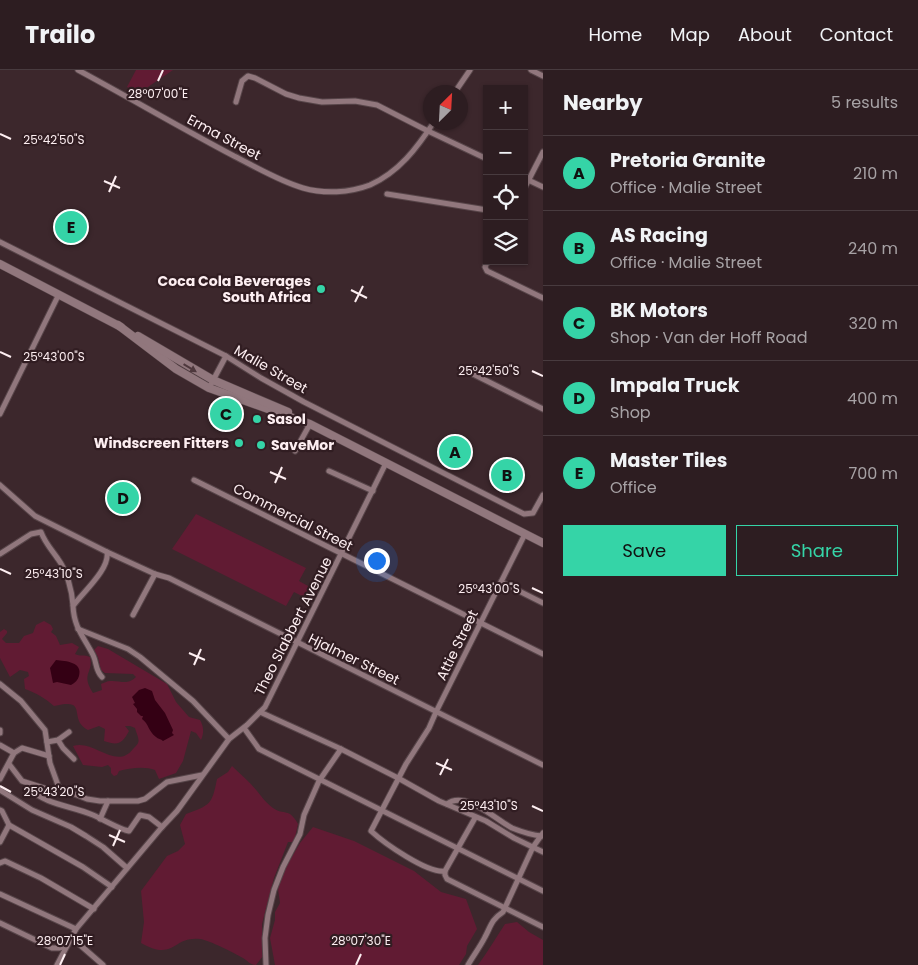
<!DOCTYPE html>
<meta charset="utf-8">
<style>
:root{--surface:#2d1d21;--page:#392a2e;--text:#f1f3f6;--muted:#a7a2a5;--line:#483b3f;--accent:#35d4a7}
body{margin:0;font-family:Poppins,sans-serif;background:var(--page);color:var(--text)}
.controls{position:absolute;right:15px;top:15px;display:grid;overflow:hidden;border-radius:0px;box-shadow:0 1px 4px #0004}
.controls button{width:45px;height:45px;display:grid;place-items:center;padding:0;border:0;border-bottom:1px solid var(--line);background:var(--surface);color:var(--text);font:25px sans-serif}
.compass{position:absolute;left:423px;top:15px;width:45px;height:45px;border-radius:50%;background:var(--surface);box-shadow:0 1px 4px #0004;rotate:24deg}
.you{position:absolute;left:376px;top:490px;width:18px;height:18px;margin:-12px;border:4px solid #fff;border-radius:50%;background:#1a73e8;box-shadow:0 0 0 8px #1a73e833}
.badge{display:grid;place-items:center;width:32px;height:32px;border-radius:50%;background:var(--accent);color:#111;font-size:16px;font-weight:700}
.pin{position:absolute;translate:-50% -50%;border:2px solid #fff;box-shadow:0 1px 5px #0006}
.list{margin:0;padding:0;list-style:none}
h2{display:flex;justify-content:space-between;align-items:center;height:65px;margin:0;padding:0 20px;font-size:21px}
h2 small{font-size:16px;font-weight:400;color:var(--muted)}
.list li{display:grid;grid-template-columns:32px 1fr auto;gap:15px;align-items:center;box-sizing:border-box;height:75px;padding:0 20px;border-top:1px solid var(--line)}
.list b{display:block;font-size:19px;white-space:nowrap}
.list p{margin:0;font-size:16px;white-space:nowrap;color:var(--muted)}
.list em{font-size:16px;font-style:normal;color:var(--muted)}
.actions{display:flex;gap:10px;padding:15px 20px}
.actions a{flex:1;padding:11px 0;border:1px solid var(--accent);border-radius:0px;text-align:center;font-size:18px;color:var(--accent)}
.actions .main{background:var(--accent);color:#111}
.icon{flex:none;width:28px;height:28px;fill:none;stroke:currentColor;stroke-width:2;stroke-linecap:round;stroke-linejoin:round}
.map{position:relative;flex:none;width:543px;height:895px;overflow:hidden}
header{display:flex;align-items:center;gap:30px;box-sizing:border-box;height:70px;padding:0 25px;background:var(--surface);border-bottom:1px solid var(--line)}
header strong{font-size:24px}
nav{display:flex;gap:28px;margin-inline-start:auto;font-size:18px}
main{display:flex}
aside{flex:1;background:var(--surface)}
.map>svg:first-child{display:block}
.green{fill:#611b33}
.water{fill:#340014}
.lines{fill:none;stroke-linecap:round;stroke-linejoin:round}
.street-casing{stroke:#574549;stroke-width:7}
.secondary-casing{stroke:#574549;stroke-width:9}
.street{stroke:#91777d;stroke-width:5}
.secondary{stroke:#91777d;stroke-width:8}
.oneway{fill:#4e383d}
.ticks{fill:none;stroke:#fdeef1;stroke-width:2}
.poi-dot{fill:#35d4a7;stroke:#311d22;stroke-width:2}
.labels{text-anchor:middle;dominant-baseline:central;stroke-width:4.5;stroke-linejoin:round;paint-order:stroke}
.street-label{font-size:14px;fill:#fdeef1;stroke:#311d22}
.poi-label{font-size:14px;font-weight:bold;fill:#fdeef1;stroke:#311d22;text-anchor:end}
.ticks-label{font-size:12px;text-anchor:middle;fill:#fdeef1;stroke:#311d22;stroke-width:4.5;stroke-linejoin:round;paint-order:stroke}
</style>
<header>
<strong>Trailo</strong>
<nav><a>Home</a><a>Map</a><a>About</a><a>Contact</a></nav>
</header>
<main>
<div class="map">
<svg width="543" height="895" viewBox="0 0 543 895">
<rect width="100%" height="100%" fill="#3c272c"/>
<g class="green">
<polygon points="136,0 173,0 139,23 127,17"/>
<polygon points="196,444 306,498 299,511 317,521 312,531 294,522 286,536 172,479"/>
<path d="M44,551L51,555L53,559L51,562L56,566L60,575L72,573L79,577L75,584C80,587 84,584 90,587C94,603 80,603 93,623L102,620L101,614C104,613 107,611 110,611C120,610 127,616 136,607L133,604L105,603L101,600L98,587L94,580L98,576L108,579L167,614L176,632L189,647L200,650C204,657 204,663 201,670L196,663L191,661L183,691L176,703L159,709L155,700C145,696 129,698 119,701L117,705L114,706L111,703V698L108,695L102,697L83,695L73,676C94,669 116,701 133,679C134,678 138,674 138,673C140,669 136,663 135,658L130,656H125L129,661C122,674 118,676 104,671L105,659L99,656L88,660C67,649 90,627 54,636C45,628 36,623 25,619L24,609L29,606L28,602L20,600L10,607L0,588V562L4,559L7,561V563L2,569L6,573H19L24,566L33,563L36,555Z"/>
<path d="M232,696C240,704 250,712 257,721C262,727 266,733 273,738C284,746 289,737 298,754L294,772H288L274,808L262,854L263,886L256,895C250,895 248,891 243,888C234,883 209,870 200,869C172,866 175,892 141,873L144,852L141,821L167,786L178,781L185,774L180,755L186,744C210,735 212,735 217,709L228,702Z"/>
<polygon points="313,757 354,771 414,801 441,822 466,829 477,859 467,876 466,884 459,895 275,895 270,868 275,850 275,842 280,833 278,819 284,800 300,773"/>
<path d="M517,852L529,862L543,870V895H478C488,881 496,868 505,854Z"/>
</g>
<g class="water">
<path d="M56,590C66,591 83,592 79,606C78,610 75,613 71,615L57,612L53,613L50,598Z"/>
<path d="M145,618L152,621L155,630L165,643L173,660L172,663L174,665L163,671C161,669 158,669 156,667C148,661 149,654 142,649L143,646H141L137,642V639L133,634L135,633L132,627L139,620Z"/>
</g>
<g class="lines">
<defs>
<g id="street">
<path d="M78,0C130,28 181,58 234,86C256,97 279,111 303,118C324,124 349,123 370,115C399,102 417,78 434,52"/>
<polyline points="531,0 543,6"/>
<polyline points="455,22 470,0"/>
<polyline points="236,32 242,11 248,6 255,8 286,24 299,28 322,32 355,31 377,35 428,61 487,89"/>
<polyline points="524,108 543,117"/>
<polyline points="524,119 543,82"/>
<polyline points="387,124 487,140"/>
<polyline points="0,172 226,286 261,308 304,332 524,444 533,443 543,425"/>
<polyline points="488,191 485,197 487,201 543,228"/>
<polyline points="473,304 543,339"/>
<polyline points="209,318 226,286"/>
<polyline points="0,344 59,224"/>
<polyline points="295,381 310,354"/>
<polyline points="329,401 373,421"/>
<polyline points="194,410 543,584"/>
<path d="M0,415L35,446L107,482C110,499 83,522 73,536C74,558 84,567 93,585C97,593 95,600 102,607"/>
<polyline points="107,482 155,504 169,508 543,695"/>
<path d="M0,484L31,464L41,462C45,473 52,480 58,489C67,501 72,521 73,535"/>
<polyline points="501,512 543,533"/>
<polyline points="133,545 155,504"/>
<polyline points="78,559 128,579 140,587 193,631 229,669"/>
<polyline points="0,614 21,631 45,660 50,693 59,718 87,729 100,731 138,731 145,729 167,712 202,705"/>
<polyline points="260,642 341,679 398,708 439,731 486,751 514,768 543,782"/>
<polyline points="244,658 259,679 543,821"/>
<polyline points="0,660 0,663"/>
<polyline points="58,670 63,678 74,689"/>
<polyline points="47,672 58,670 69,662"/>
<polyline points="0,675 14,683"/>
<polyline points="9,694 22,711 50,720 59,718"/>
<polyline points="0,709 14,683 22,678 49,686"/>
<path d="M31,715L29,719C47,735 72,736 93,745C104,750 114,756 125,760L129,761L140,745L149,747L162,757"/>
<polyline points="0,720 32,740 71,757 86,766 103,777 127,798"/>
<path d="M447,734C465,720 495,749 512,758C522,762 531,765 542,766"/>
<polyline points="0,740 2,741 9,755 83,797 112,817"/>
<polyline points="475,748 445,801 445,805 447,809 543,857"/>
<polyline points="100,749 108,731"/>
<polyline points="0,772 9,755"/>
<polyline points="0,793 5,791 41,808 94,839"/>
<path d="M445,801C428,804 384,773 371,761L406,694L429,658L436,642L525,464"/>
<polyline points="0,824 76,859"/>
<polyline points="0,853 52,878 59,878 66,876"/>
<polyline points="72,868 103,895"/>
<polyline points="57,895 76,859 162,757 177,741 229,669 247,655 265,637 386,393"/>
<polyline points="266,895 265,868 268,845 274,820 283,797 300,764 304,745 319,711 341,679"/>
<path d="M468,895C473,886 480,877 485,867C491,856 491,850 503,842L533,777L543,763"/>
</g>
<g id="secondary">
<polyline points="0,194 121,257"/>
<polyline points="118,255 176,299 209,318 310,354 543,473"/>
<polyline points="138,266 213,310 288,342"/>
</g>
</defs>
<use href="#street" class="street-casing"/>
<use href="#secondary" class="secondary-casing"/>
<use href="#street" class="street"/>
<use href="#secondary" class="secondary"/>
</g>
<defs><path id="oneway-solid" d="M-6-.8H1V-3.2L6.5 0L1 3.2V.8H-6Z" transform="scale(1.25)"/></defs>
<use class="oneway" href="#oneway-solid" transform="translate(190 298) rotate(31)"/>
<path class="ticks" d="M158,11L163,0M0,64L11,69M104,111L120,118M109,122L116,106M351,220L367,228M355,232L363,216M0,282L11,287M532,301L543,306M270,402L286,409M275,413L282,397M0,499L11,504M532,518L543,523M189,583L205,590M194,595L201,579M436,693L452,700M440,705L448,689M0,716L11,722M532,736L543,741M109,765L125,772M113,776L120,760M60,895L65,884M356,895L361,884"/>
<g class="poi-dot">
<circle cx="321" cy="219" r="5"/>
<circle cx="257" cy="349" r="5"/>
<circle cx="239" cy="373" r="5"/>
<circle cx="261" cy="375" r="5"/>
</g>
<g class="labels">
<g class="street-label">
<text transform="translate(224 67) rotate(28)">Erma Street</text>
<text transform="translate(271 299) rotate(30)">Malie Street</text>
<text transform="translate(293 447) rotate(27)">Commercial Street</text>
<text transform="translate(293 556) rotate(-63)">Theo Slabbert Avenue</text>
<text transform="translate(457 575) rotate(-64)">Attie Street</text>
<text transform="translate(354 589) rotate(26)">Hjalmer Street</text>
</g>
<g class="poi-label">
<text x="311" y="211">Coca Cola Beverages<tspan x="311" dy="16">South Africa</tspan></text>
<text x="267" y="349" text-anchor="start">Sasol</text>
<text x="229" y="373">Windscreen Fitters</text>
<text x="271" y="375" text-anchor="start">SaveMor</text>
</g>
</g>
<g class="ticks-label">
<text x="158" y="28">28°07'00"E</text>
<text x="54" y="74">25°42'50"S</text>
<text x="54" y="291">25°43'00"S</text>
<text x="489" y="305">25°42'50"S</text>
<text x="54" y="508">25°43'10"S</text>
<text x="489" y="523">25°43'00"S</text>
<text x="54" y="726">25°43'20"S</text>
<text x="489" y="740">25°43'10"S</text>
<text x="65" y="875">28°07'15"E</text>
<text x="361" y="875">28°07'30"E</text>
</g>
</svg>
<div class="controls">
<button>+</button>
<button>−</button>
<button><svg class="icon" aria-label="locate" viewBox="0 0 24 24"><circle cx="12" cy="12" r="6"/><path d="M12 2v4M12 18v4M2 12h4M18 12h4"/></svg></button>
<button><svg class="icon" aria-label="layers" viewBox="0 0 24 24"><path d="M12 4l9 5-9 5-9-5zM3 14l9 5 9-5"/></svg></button>
</div>
<svg class="compass" viewBox="-18 -18 36 36"><path d="M0-13l5 13h-10z" fill="#e53935"/><path d="M0 13l5-13h-10z" fill="#a7a2a5"/></svg>
<div class="you"></div>
<div class="pin badge" style="left:455px;top:382px">A</div>
<div class="pin badge" style="left:507px;top:405px">B</div>
<div class="pin badge" style="left:226px;top:344px">C</div>
<div class="pin badge" style="left:123px;top:428px">D</div>
<div class="pin badge" style="left:71px;top:157px">E</div>
</div>
<aside>
<h2>Nearby<small>5 results</small></h2>
<ul class="list">
<li><span class="badge">A</span><div><b>Pretoria Granite</b><p>Office · Malie Street</p></div><em>210 m</em></li>
<li><span class="badge">B</span><div><b>AS Racing</b><p>Office · Malie Street</p></div><em>240 m</em></li>
<li><span class="badge">C</span><div><b>BK Motors</b><p>Shop · Van der Hoff Road</p></div><em>320 m</em></li>
<li><span class="badge">D</span><div><b>Impala Truck</b><p>Shop</p></div><em>400 m</em></li>
<li><span class="badge">E</span><div><b>Master Tiles</b><p>Office</p></div><em>700 m</em></li>
</ul>
<div class="actions"><a class="main">Save</a><a>Share</a></div>
</aside>
</main>
